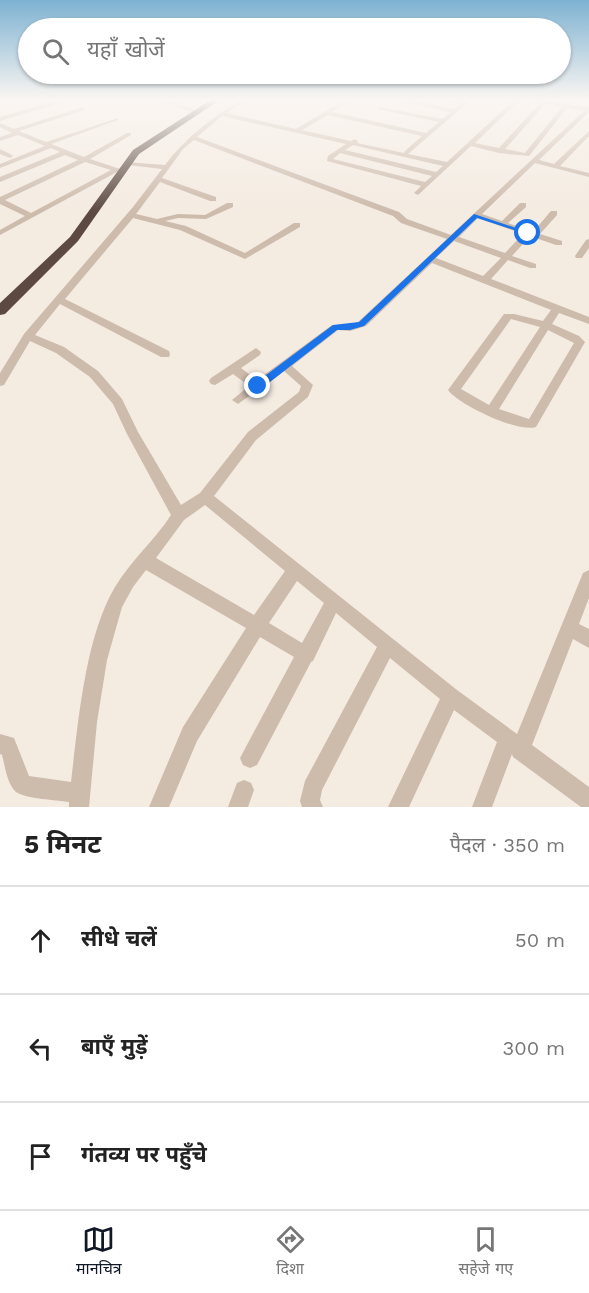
<!DOCTYPE html>
<html lang="hi">
<meta charset="utf-8">
<style>
:root{--surface:#fff;--page:#f2f2f2;--text:#222;--muted:#767676;--line:#e0e0e0;--accent:#111827}
body{margin:0;font-family:"Work Sans","Noto Sans Devanagari",sans-serif;background:var(--page);color:var(--text)}
.stop{position:absolute;width:18px;height:18px;margin:-14px;border:4px solid #1a73e8;border-radius:50%;background:#fff}
.stop.end{background:#1a73e8;border-color:#fff;box-shadow:0 2px 6px #0008}
.list{margin:0;padding:0;list-style:none}
h2{display:flex;justify-content:space-between;align-items:center;height:78px;margin:0;padding:0 24px;font-size:26px}
h2 small{font-size:20px;font-weight:400;color:var(--muted)}
.list li{display:grid;grid-template-columns:39px 1fr auto;gap:18px;align-items:center;box-sizing:border-box;height:108px;padding:0 24px;border-top:2px solid var(--line)}
.list b{display:block;font-size:22px;white-space:nowrap}
.list em{font-size:20px;font-style:normal;color:var(--muted)}
.icon{flex:none;width:33px;height:33px;fill:none;stroke:currentColor;stroke-width:2;stroke-linecap:round;stroke-linejoin:round}
.map{position:relative;flex:none;width:589px;height:807px;overflow:hidden}
.search{position:absolute;background:var(--surface);box-shadow:0 2px 4px #0004;left:18px;right:18px;top:18px;height:66px;display:flex;align-items:center;gap:15px;box-sizing:border-box;padding:0 21px;border-radius:33px;color:var(--muted);font-size:22px}
.sheet{height:402px;background:var(--surface)}
nav{display:flex;justify-content:space-around;align-items:center;box-sizing:border-box;height:84px;border-top:2px solid var(--line);background:var(--surface);font-size:16px;color:var(--muted)}
nav a{display:grid;justify-items:center;gap:3px}
nav .on{color:var(--accent)}
.map>svg:first-child{display:block}
.lines{fill:none;stroke-linecap:round;stroke-linejoin:round}
.minor{fill:#cdbbac;fill-rule:evenodd}
.highway{fill:#5c4a42;fill-rule:evenodd}
.route{fill:#1a73e8}
</style>
<div class="map">
<svg width="589" height="807" viewBox="0 0 589 807">
<rect width="100%" height="100%" fill="#f4ebe1"/>
<g class="lines">
<g class="minor">
<polygon points="156,99 165,99 200,112 195,113"/>
<path d="M242,99H249L226,113L296,129L346,99H353L332,112L426,133L439,122L377,109L380,107L442,119L451,112L392,99H405L454,109L460,104L441,99L463,101L472,99L408,154L447,162L515,99H521L475,143L499,148L540,103L523,99H537L589,107V112L539,160L554,164L589,131V136L560,166L589,173V177L535,163L482,214L502,221L520,203H526V207L508,223L533,232L551,211H557V215L540,234L562,241V245H556L530,236L512,256L536,264V268H530L508,260L491,279L589,317V324L559,313L552,324L579,336L585,342L536,427C518,433 459,405 448,390L504,314H514L543,321L551,310L432,263L366,326L350,331L338,330L292,366L313,385L308,397L256,440L214,496L457,690L517,734L583,573L589,570V598L579,624L589,629V648L573,639L532,745L589,787V807H581L513,757L512,754L492,807H472L497,742L454,710L409,807H388L440,699L390,658L322,790L320,800L323,807H302L300,801L305,781L377,647L336,613L313,661L311,662L257,765L250,768L243,765L240,758L294,657L260,637L197,741L169,807H149L183,727L246,628L146,570L133,587L122,607L107,660L97,722L89,807H69V802C57,800 26,799 16,792C7,784 5,766 2,755L0,754V734L14,738L29,776L71,782C78,724 85,637 115,587C131,560 155,540 171,515L127,434L113,404L90,377L56,353L30,341L4,385L0,386V373L24,334L133,207L162,169L128,165L125,163L126,162L165,165C186,137 213,117 242,99ZM545,104L562,107L525,153L505,149ZM567,108L584,111L451,235L407,219L399,212L197,137L222,116L346,144L328,156L327,161L421,186L414,193L418,195L471,146L499,153L529,156ZM328,115L422,136L405,151L404,153L357,143L358,141L355,139L351,141L302,130ZM194,140L393,216L401,223L447,239L358,322L349,325H332L257,380L241,368L260,355L261,352L256,348L211,378L209,381L211,384L215,385L233,374L249,386L232,400L238,404L284,371L301,386L299,392L248,432L200,493L181,505L138,432L122,399L98,371L64,347L35,335L60,304L161,357H169L170,354L169,351L65,299L133,218L180,230L245,259L300,227V223H294L245,253L186,226L165,221L178,218L206,219L233,207V203H227L205,215L178,214L157,219L136,214L160,182L210,201H216V197L162,178L183,149ZM353,145L443,166L436,172L345,150ZM340,153L432,176L425,182L333,159ZM478,218L523,234L505,253L459,237ZM454,241L501,258L483,276L436,258ZM511,319L540,327L489,405L461,389ZM548,330L574,343L529,419L499,409ZM205,505L285,571L254,615L156,558L184,520ZM297,581L324,603L302,643L269,623Z"/>
<polygon points="58,100 60,103 0,121 0,117"/>
<path d="M83,107L85,110L19,131L46,142L118,118V120L51,144L84,157L127,133H131V135L90,159L126,171L123,173L117,172L0,235V230L25,216L0,204V197L78,160L65,155L0,182V177L60,152L51,148L0,168V164L45,146L18,135L0,141V137L12,133L0,127V123L14,129ZM85,162L111,170L31,213L5,200Z"/>
<polygon points="0,149 12,155 13,156 10,158 0,154"/>
<polygon points="589,239 589,248 582,258 576,258 575,256 586,240"/>
<polygon points="244,780 251,783 254,790 248,807 228,807 237,783"/>
</g>
<polygon class="highway" points="212,99 221,99 139,154 78,241 5,314 0,315 0,303 70,237 133,150"/>
</g>
<linearGradient id="sky" x2="0" y2="1"><stop stop-color="#7eb2d2"/><stop offset="0.47" stop-color="#faf6f2"/><stop offset="1" stop-color="#faf6f2" stop-opacity="0"/></linearGradient>
<rect width="589" height="212" fill="url(#sky)"/>
<polygon class="route" points="474,214 531,233 526,234 477,218 364,326 350,330 337,330 261,389 254,389 254,384 333,325 359,322"/>
</svg>
<div class="stop" style="left:528px;top:233px"></div>
<div class="stop end" style="left:258px;top:386px"></div>
<div class="search"><svg class="icon" aria-label="search" viewBox="0 0 24 24"><circle cx="10" cy="10" r="6"/><path d="M15 15l6 6"/></svg>यहाँ खोजें</div>
</div>
<section class="sheet">
<h2>5 मिनट<small>पैदल · 350 m</small></h2>
<ul class="list">
<li><svg class="icon" aria-label="ahead" viewBox="0 0 24 24"><path d="M12 20V5M6 11l6-6 6 6"/></svg><div><b>सीधे चलें</b></div><em>50 m</em></li>
<li><svg class="icon" aria-label="left" viewBox="0 0 24 24"><path d="M17 20v-9H6M10 6l-5 5 5 5"/></svg><div><b>बाएँ मुड़ें</b></div><em>300 m</em></li>
<li><svg class="icon" aria-label="arrive" viewBox="0 0 24 24"><path d="M6 21V4h12l-3 4 3 4H6"/></svg><div><b>गंतव्य पर पहुँचे</b></div></li>
</ul>
</section>
<nav>
<a class="on"><svg class="icon" aria-label="map" viewBox="0 0 24 24"><path d="M3 6l6-2 6 2 6-2v14l-6 2-6-2-6 2zM9 4v14M15 6v14"/></svg>मानचित्र</a>
<a><svg class="icon" aria-label="directions" viewBox="0 0 24 24"><path d="M12 3l9 9-9 9-9-9zM9 14v-3h6M13 9l2 2-2 2"/></svg>दिशा</a>
<a><svg class="icon" aria-label="saved" viewBox="0 0 24 24"><path d="M7 4h10v16l-5-4-5 4z"/></svg>सहेजे गए</a>
</nav>
